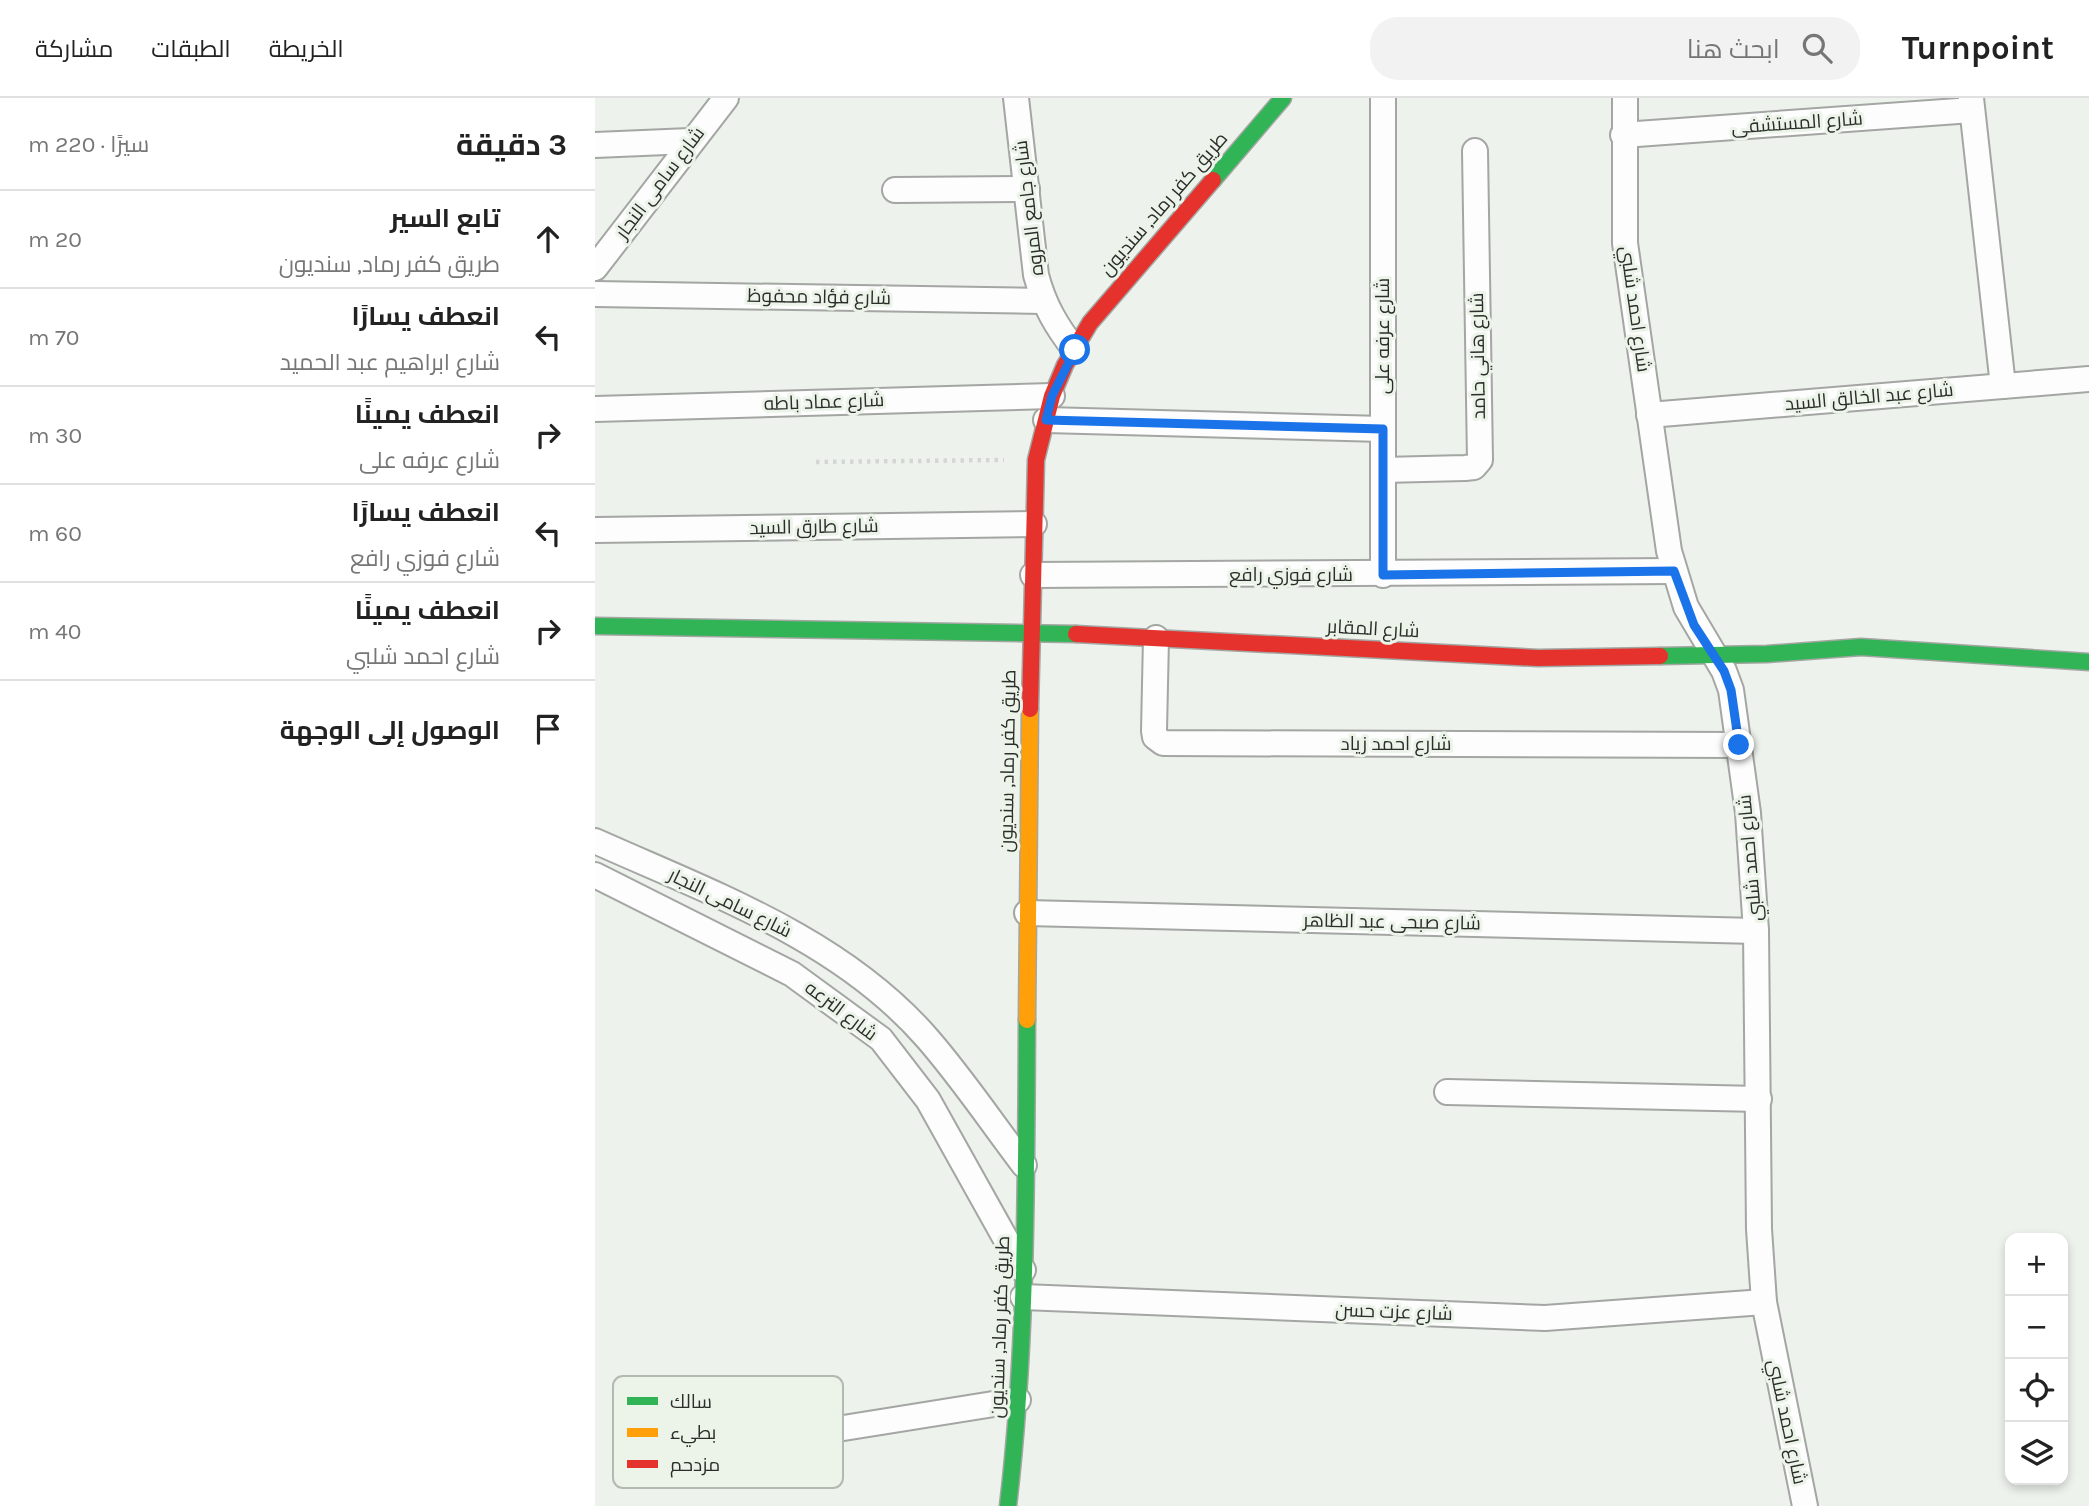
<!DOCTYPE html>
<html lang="ar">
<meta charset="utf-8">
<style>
:root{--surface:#fff;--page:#f2f2f2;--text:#222;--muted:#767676;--line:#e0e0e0}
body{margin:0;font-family:Karla,Cairo,sans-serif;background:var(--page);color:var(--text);direction:rtl}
.controls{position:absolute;right:21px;bottom:21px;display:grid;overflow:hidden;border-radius:14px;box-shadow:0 4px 10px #0003}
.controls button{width:63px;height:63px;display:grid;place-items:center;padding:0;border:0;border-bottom:2px solid var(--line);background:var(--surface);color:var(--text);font:35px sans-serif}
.stop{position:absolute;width:21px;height:21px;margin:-16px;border:5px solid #1a73e8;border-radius:50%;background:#fff}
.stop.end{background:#1a73e8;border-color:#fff;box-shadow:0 2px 7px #0008}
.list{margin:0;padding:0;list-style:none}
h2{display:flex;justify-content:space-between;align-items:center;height:91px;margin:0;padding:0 28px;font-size:30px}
h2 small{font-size:23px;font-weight:400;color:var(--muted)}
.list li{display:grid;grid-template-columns:46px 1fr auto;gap:21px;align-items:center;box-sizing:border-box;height:98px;padding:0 28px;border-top:2px solid var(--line)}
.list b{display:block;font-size:26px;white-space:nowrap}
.list p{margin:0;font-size:23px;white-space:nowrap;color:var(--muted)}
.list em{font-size:23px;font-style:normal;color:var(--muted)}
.icon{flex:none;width:38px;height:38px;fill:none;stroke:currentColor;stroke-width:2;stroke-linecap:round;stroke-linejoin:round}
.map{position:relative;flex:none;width:1494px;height:1408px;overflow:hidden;direction:ltr}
header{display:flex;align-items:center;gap:42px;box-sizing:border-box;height:98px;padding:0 35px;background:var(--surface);border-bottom:2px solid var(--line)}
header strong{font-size:33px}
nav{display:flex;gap:38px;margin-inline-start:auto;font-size:24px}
.search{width:490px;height:63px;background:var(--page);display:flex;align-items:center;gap:18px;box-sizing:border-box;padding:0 24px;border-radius:28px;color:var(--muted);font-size:26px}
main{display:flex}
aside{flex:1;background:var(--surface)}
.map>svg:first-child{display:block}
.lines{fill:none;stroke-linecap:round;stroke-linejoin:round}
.street-casing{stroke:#a3a6a2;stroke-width:28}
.fast-casing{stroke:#a3a6a2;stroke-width:19}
.slow-casing{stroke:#a3a6a2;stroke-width:19}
.jam-casing{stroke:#a3a6a2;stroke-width:19}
.path{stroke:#d4d6d4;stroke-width:4.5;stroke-dasharray:3.5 5;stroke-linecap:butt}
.street{stroke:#fcfdfc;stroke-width:24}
.fast{stroke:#30b455;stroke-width:16}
.slow{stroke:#ff9f0a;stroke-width:16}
.jam{stroke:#e5322d;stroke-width:16}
.route{stroke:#1a73e8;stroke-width:9}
.labels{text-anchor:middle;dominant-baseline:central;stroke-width:6;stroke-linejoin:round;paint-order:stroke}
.street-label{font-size:19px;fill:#2b2e2a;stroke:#ecf4ea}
.key{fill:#ecf4ea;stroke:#b2b9b0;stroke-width:2}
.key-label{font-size:19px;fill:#2b2e2a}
</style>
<header>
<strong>Turnpoint</strong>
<div class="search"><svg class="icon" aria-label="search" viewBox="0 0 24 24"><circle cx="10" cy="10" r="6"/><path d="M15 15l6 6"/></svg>ابحث هنا</div>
<nav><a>الخريطة</a><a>الطبقات</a><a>مشاركة</a></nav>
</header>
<main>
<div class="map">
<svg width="1494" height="1408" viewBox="0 0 1494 1408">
<rect width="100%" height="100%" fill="#edf2ec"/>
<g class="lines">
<defs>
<g id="street">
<path d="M421,0L441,177C449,207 461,228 480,252"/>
<polyline points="788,0 788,477"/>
<polyline points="1030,0 1030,145 1074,453 1091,509 1129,573 1136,592 1153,715 1161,833 1164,1131 1169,1204 1210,1408"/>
<polyline points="1376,0 1408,288"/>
<polyline points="1028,37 1377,12"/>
<polyline points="0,47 95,43"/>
<polyline points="300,92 432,91"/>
<polyline points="0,170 131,0"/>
<polyline points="0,196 448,203"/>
<polyline points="0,311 457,298"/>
<polyline points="1054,317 1494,281"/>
<polyline points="451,322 788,331"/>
<polyline points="788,372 870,370 879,369 885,362 880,53"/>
<polyline points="0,432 439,426"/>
<polyline points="438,477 1079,473"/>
<polyline points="561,540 559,633 560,639 568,645 1144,647"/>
<path d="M0,743C116,795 246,841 332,940C367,980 397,1025 429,1067"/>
<polyline points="0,777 197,876 286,941 333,1002 428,1172"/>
<polyline points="432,815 1161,833"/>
<polyline points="852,994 1164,1001"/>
<polyline points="428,1199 950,1220 1169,1204"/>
<polyline points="186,1340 423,1302"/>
</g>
<g id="fast">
<polyline points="618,82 688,0"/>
<polyline points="0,528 481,536"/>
<polyline points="1065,558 1172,556 1266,549 1494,564"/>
<path d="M413,1408C432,1247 431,1085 432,922"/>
</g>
<polyline id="slow" points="432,922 435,611"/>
<g id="jam">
<polyline points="481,536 943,560 1065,558"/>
<polyline points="435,611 441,362 457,298 470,267 495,225 618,82"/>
</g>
</defs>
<use href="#street" class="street-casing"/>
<use href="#fast" class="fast-casing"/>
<use href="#slow" class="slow-casing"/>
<use href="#jam" class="jam-casing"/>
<polyline class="path" points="221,364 409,362"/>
<use href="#street" class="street"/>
<use href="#fast" class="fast"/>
<use href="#slow" class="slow"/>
<use href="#jam" class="jam"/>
</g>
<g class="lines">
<polyline class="route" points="480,252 457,298 451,322 788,331 788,477 1079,473 1099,527 1129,573 1136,592 1144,647"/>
</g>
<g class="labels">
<g class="street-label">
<text transform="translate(1202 25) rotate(-4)">شارع المستشفى</text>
<text transform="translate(65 85) rotate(-53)">شارع سامى النجار</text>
<text transform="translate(569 106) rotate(-49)">طريق كفر رماد, سنديون</text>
<text transform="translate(434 110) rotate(-97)">شارع جامع المروه</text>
<text transform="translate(224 199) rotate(1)">شارع فؤاد محفوظ</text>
<text transform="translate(1040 211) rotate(82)">شارع احمد شلبي</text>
<text transform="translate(788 238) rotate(-90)">شارع عرفه على</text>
<text transform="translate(883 258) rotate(-91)">شارع هاني حامد</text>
<text transform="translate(1274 299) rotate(-5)">شارع عبد الخالق السيد</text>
<text transform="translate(229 304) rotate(-2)">شارع عماد باطه</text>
<text transform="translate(219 429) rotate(-1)">شارع طارق السيد</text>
<text x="696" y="477">شارع فوزي رافع</text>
<text transform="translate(778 531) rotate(3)">شارع المقابر</text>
<text x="801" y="646">شارع احمد زياد</text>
<text transform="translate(413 663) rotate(-89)">طريق كفر رماد, سنديون</text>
<text transform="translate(1155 760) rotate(-95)">شارع احمد شلبي</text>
<text transform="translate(135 805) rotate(26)">شارع سامى النجار</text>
<text transform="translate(797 824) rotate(1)">شارع صبحى عبد الظاهر</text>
<text transform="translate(246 913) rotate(37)">شارع الترعه</text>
<text transform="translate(799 1214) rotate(2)">شارع عزت حسن</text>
<text transform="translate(405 1229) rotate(-88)">طريق كفر رماد, سنديون</text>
<text transform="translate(1192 1324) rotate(78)">شارع احمد شلبي</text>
</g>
</g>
<rect x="18" y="1278" width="230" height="112" rx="10" class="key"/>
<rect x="32" y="1299" width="31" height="8" fill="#30b455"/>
<rect x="32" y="1330" width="31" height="9" fill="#ff9f0a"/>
<rect x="32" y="1362" width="31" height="8" fill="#e5322d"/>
<g class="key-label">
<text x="75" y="1310">سالك</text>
<text x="75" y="1341">بطيء</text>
<text x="75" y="1373">مزدحم</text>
</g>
</svg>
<div class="controls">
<button>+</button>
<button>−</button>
<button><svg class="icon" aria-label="locate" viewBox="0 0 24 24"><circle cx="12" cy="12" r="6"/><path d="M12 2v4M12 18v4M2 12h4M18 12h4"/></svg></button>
<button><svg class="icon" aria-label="layers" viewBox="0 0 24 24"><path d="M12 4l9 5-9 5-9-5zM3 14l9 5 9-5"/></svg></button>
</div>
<div class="stop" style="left:480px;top:252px"></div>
<div class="stop end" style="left:1144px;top:647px"></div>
</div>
<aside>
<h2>3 دقيقة<small>سيرًا · 220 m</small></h2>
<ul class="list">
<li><svg class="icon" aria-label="ahead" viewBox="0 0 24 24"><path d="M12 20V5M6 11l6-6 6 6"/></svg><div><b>تابع السير</b><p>طريق كفر رماد, سنديون</p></div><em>20 m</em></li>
<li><svg class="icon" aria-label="left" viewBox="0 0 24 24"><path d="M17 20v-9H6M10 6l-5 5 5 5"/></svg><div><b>انعطف يسارًا</b><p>شارع ابراهيم عبد الحميد</p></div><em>70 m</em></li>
<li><svg class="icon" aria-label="right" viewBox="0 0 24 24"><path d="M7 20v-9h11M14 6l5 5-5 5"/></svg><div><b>انعطف يمينًا</b><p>شارع عرفه على</p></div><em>30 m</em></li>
<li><svg class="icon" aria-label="left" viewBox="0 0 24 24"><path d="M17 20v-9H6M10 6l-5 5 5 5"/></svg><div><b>انعطف يسارًا</b><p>شارع فوزي رافع</p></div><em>60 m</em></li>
<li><svg class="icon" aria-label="right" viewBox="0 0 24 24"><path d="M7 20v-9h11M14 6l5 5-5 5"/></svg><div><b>انعطف يمينًا</b><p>شارع احمد شلبي</p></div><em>40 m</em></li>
<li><svg class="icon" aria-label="arrive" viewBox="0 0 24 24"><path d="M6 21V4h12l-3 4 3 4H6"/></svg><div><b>الوصول إلى الوجهة</b></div></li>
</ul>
</aside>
</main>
